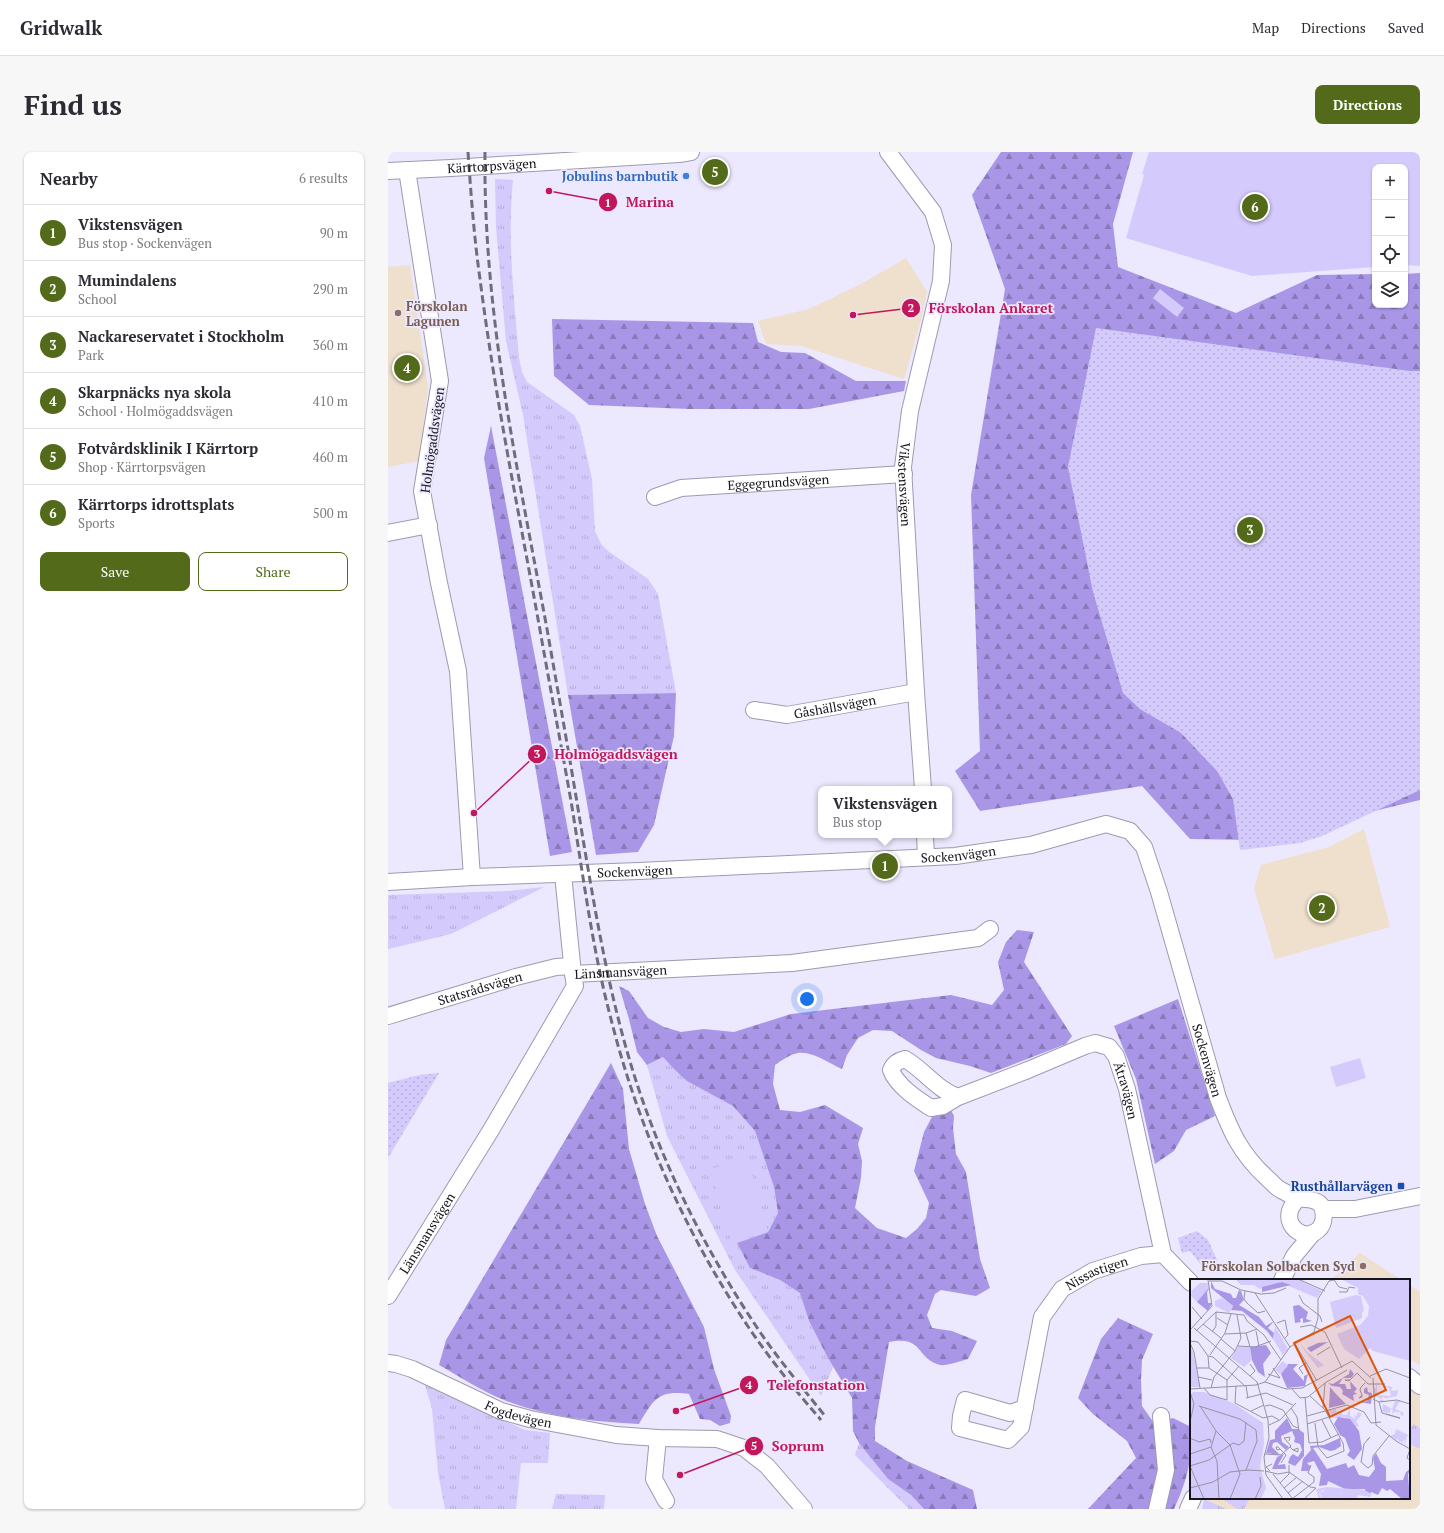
<!DOCTYPE html>
<meta charset="utf-8">
<style>
:root{--surface:#fff;--page:#f7f7f7;--text:#2b2b33;--muted:#7c7c81;--line:#e1e1e2;--accent:#526a1a}
body{margin:0;font-family:"PT Serif",serif;background:var(--page);color:var(--text)}
.controls{position:absolute;right:12px;top:12px;display:grid;overflow:hidden;border-radius:8px;box-shadow:0 1px 3px #0004}
.controls button{width:36px;height:36px;display:grid;place-items:center;padding:0;border:0;border-bottom:1px solid var(--line);background:var(--surface);color:var(--text);font:20px sans-serif}
.you{position:absolute;left:419px;top:847px;width:14px;height:14px;margin:-10px;border:3px solid #fff;border-radius:50%;background:#1a73e8;box-shadow:0 0 0 6px #1a73e833}
.badge{display:grid;place-items:center;width:26px;height:26px;border-radius:50%;background:var(--accent);color:#fff;font-size:13px;font-weight:700}
.pin{position:absolute;translate:-50% -50%;border:2px solid #fff;box-shadow:0 1px 4px #0006}
.popup{position:absolute;left:430px;top:634px;width:134px;height:52px;box-sizing:border-box;display:grid;place-content:center;border-radius:8px;background:var(--surface);filter:drop-shadow(0 1px 3px #0005);font-size:13px;white-space:nowrap;color:var(--muted)}
.popup b{font-size:15px;color:var(--text)}
.popup::after{content:'';position:absolute;left:50%;top:100%;margin-left:-8px;border:8px solid transparent;border-top-color:var(--surface)}
.list{margin:0;padding:0;list-style:none}
h2{display:flex;justify-content:space-between;align-items:center;height:52px;margin:0;padding:0 16px;font-size:17px}
h2 small{font-size:13px;font-weight:400;color:var(--muted)}
.list li{display:grid;grid-template-columns:26px 1fr auto;gap:12px;align-items:center;box-sizing:border-box;height:56px;padding:0 16px;border-top:1px solid var(--line)}
.list b{display:block;font-size:15px;white-space:nowrap}
.list p{margin:0;font-size:13px;white-space:nowrap;color:var(--muted)}
.list em{font-size:13px;font-style:normal;color:var(--muted)}
.actions{display:flex;gap:8px;padding:12px 16px}
.actions a{flex:1;padding:9px 0;border:1px solid var(--accent);border-radius:8px;text-align:center;font-size:14px;color:var(--accent)}
.actions .main{background:var(--accent);color:#fff}
.icon{flex:none;width:22px;height:22px;fill:none;stroke:currentColor;stroke-width:2;stroke-linecap:round;stroke-linejoin:round}
.map{position:relative;flex:none;width:1032px;height:1357px;overflow:hidden;border-radius:8px}
header{display:flex;align-items:center;gap:24px;box-sizing:border-box;height:56px;padding:0 20px;background:var(--surface);border-bottom:1px solid var(--line)}
header strong{font-size:19px}
nav{display:flex;gap:22px;margin-inline-start:auto;font-size:14px}
.intro{display:flex;align-items:center;justify-content:space-between;box-sizing:border-box;height:96px;padding:0 24px}
h1{margin:0;font-size:28px}
.button{padding:10px 18px;border-radius:8px;background:var(--accent);color:#fff;font-size:14px;font-weight:700}
main{display:flex;gap:24px;padding:0 24px}
aside{flex:1;background:var(--surface);border-radius:8px;box-shadow:0 1px 3px #0004}
.map>svg:first-child{display:block}
.education{fill:#efdfcd}
.grass{fill:url(#grass-tufts)}
.forest{fill:url(#forest-firs)}
.park{fill:url(#park-dots)}
.pitch{fill:#d4cafc}
.lines{fill:none;stroke-linecap:round;stroke-linejoin:round}
.minor-casing{stroke:#9e9aaf;stroke-width:18}
.minor{stroke:#fff;stroke-width:16}
.rail{stroke:#706d7b;stroke-width:3;stroke-dasharray:8 4;stroke-linecap:butt}
.shop-dot{fill:#3f7fe0;stroke:#ece8fe;stroke-width:1.5}
.education-dot{fill:#8d6e63;stroke:#ece8fe;stroke-width:1.5}
.transit-dot{fill:#1a4fb4;stroke:#ece8fe;stroke-width:1.5}
.labels{text-anchor:middle;dominant-baseline:central;stroke-width:3.5;stroke-linejoin:round;paint-order:stroke}
.street-label{font-size:13px;fill:#16141c;stroke:#ece8fe}
.shop-label{font-size:13px;font-weight:bold;fill:#366cbe;stroke:#ece8fe;text-anchor:end}
.education-label{font-size:13px;font-weight:bold;fill:#785e54;stroke:#ece8fe;text-anchor:start}
.transit-label{font-size:13px;font-weight:bold;fill:#164399;stroke:#ece8fe;text-anchor:end}
.inset-road{fill:none;stroke:#9693a4;stroke-width:1}
.view{fill:#de560d;fill-opacity:0.15;stroke:#de560d;stroke-width:2}
.inset-edge{fill:none;stroke:#16141c;stroke-width:2}
.leader{fill:none;stroke:#c2185b;stroke-width:1.5}
.callout-dot{fill:#c2185b;stroke:#ece8fe;stroke-width:1.5}
.mark-label{font-size:12px;text-anchor:middle;font-weight:bold;fill:#fff}
.callout-label{font-size:14px;text-anchor:middle;font-weight:bold;fill:#c2185b;stroke:#ece8fe;stroke-width:3.5;stroke-linejoin:round;paint-order:stroke}
</style>
<header>
<strong>Gridwalk</strong>
<nav><a>Map</a><a>Directions</a><a>Saved</a></nav>
</header>
<div class="intro"><h1>Find us</h1><a class="button">Directions</a></div>
<main>
<aside>
<h2>Nearby<small>6 results</small></h2>
<ul class="list">
<li><span class="badge">1</span><div><b>Vikstensvägen</b><p>Bus stop · Sockenvägen</p></div><em>90 m</em></li>
<li><span class="badge">2</span><div><b>Mumindalens</b><p>School</p></div><em>290 m</em></li>
<li><span class="badge">3</span><div><b>Nackareservatet i Stockholm</b><p>Park</p></div><em>360 m</em></li>
<li><span class="badge">4</span><div><b>Skarpnäcks nya skola</b><p>School · Holmögaddsvägen</p></div><em>410 m</em></li>
<li><span class="badge">5</span><div><b>Fotvårdsklinik I Kärrtorp</b><p>Shop · Kärrtorpsvägen</p></div><em>460 m</em></li>
<li><span class="badge">6</span><div><b>Kärrtorps idrottsplats</b><p>Sports</p></div><em>500 m</em></li>
</ul>
<div class="actions"><a class="main">Save</a><a>Share</a></div>
</aside>
<div class="map">
<svg width="1032" height="1357" viewBox="0 0 1032 1357">
<defs>
<pattern id="grass-tufts" width="24" height="20" patternUnits="userSpaceOnUse"><rect width="24" height="20" fill="#d4cafc"/><path d="M3 7l-1-3M5 7V3M7 7l1-3M15 17l-1-3M17 17v-4M19 17l1-3" fill="none" stroke="#b5add7"/></pattern>
<pattern id="forest-firs" width="22" height="20" patternUnits="userSpaceOnUse"><rect width="22" height="20" fill="#a996e7"/><path d="M5 1l3.5 6h-7zM16 11l3.5 6h-7z" fill="#8979ba"/></pattern>
<pattern id="park-dots" width="8" height="8" patternUnits="userSpaceOnUse"><rect width="8" height="8" fill="#d4cafc"/><path d="M2 2h.1M6 6h.1" fill="none" stroke="#b5add7" stroke-width="1.8" stroke-linecap="round"/></pattern>
</defs>
<rect width="100%" height="100%" fill="#ece8fe"/>
<g class="education">
<polygon points="518,106 539,140 533,168 516,227 413,194 378,192 370,169 421,157 473,132"/>
<polygon points="22,113 40,235 31,309 0,315 0,115"/>
<polygon points="976,677 1002,775 887,807 866,737 873,713 941,695"/>
<polygon points="972,1101 1012,1127 1013,1128 943,1128"/>
<polygon points="1021,1133 1032,1140 1032,1213 1021,1207"/>
<polygon points="1021,1228 1032,1235 1032,1357 833,1357 818,1347 819,1346 1021,1346"/>
</g>
<g class="grass">
<path d="M107,27L125,28C119,88 126,147 131,206L134,220L139,230L186,263L192,274L204,327L207,379L213,392L220,399L260,427L270,442L288,541L180,543L135,263L118,189L108,75Z"/>
<polygon points="156,735 63,782 0,797 0,743 121,739"/>
<polygon points="275,905 285,916 345,954 367,979 386,1035 390,1061 380,1080 349,1091 362,1116 392,1128 412,1140 421,1169 445,1215 433,1244 347,1118 279,984 259,913"/>
<polygon points="37,1233 137,1278 162,1281 160,1311 133,1311 128,1357 57,1357 50,1321 44,1257"/>
<polygon points="1026,1272 1032,1276 1032,1297 1021,1291 1021,1278"/>
<polygon points="471,1291 500,1327 523,1343 536,1357 521,1357 467,1303"/>
<polygon points="168,1342 217,1343 216,1357 164,1357"/>
<polygon points="833,1346 862,1346 856,1357 849,1357"/>
<polygon points="816,1347 838,1357 814,1357"/>
</g>
<g class="forest">
<polygon points="613,0 745,0 725,72 730,115 848,161 929,123 987,122 987,153 1017,153 1017,122 1032,121 1032,648 865,688 802,687 754,634 592,659 567,619 592,599 583,343 617,137 584,43"/>
<polygon points="164,167 365,171 370,190 393,200 417,201 468,229 518,229 516,239 421,257 301,257 201,253 166,224"/>
<polygon points="103,274 184,700 162,704 96,306"/>
<polygon points="288,541 286,584 266,673 250,700 208,703 180,543"/>
<path d="M629,778L646,780L636,810L684,884L678,892L603,921L582,914L548,906L533,898L504,879L485,878L470,886L459,903L454,917C440,911 425,899 410,901C402,902 393,909 387,913L385,932L392,958L412,960L437,953L475,976L470,992L474,1009L473,1026L467,1056L489,1076L518,1086L529,1077L538,1066L541,1051L526,1019L536,980L544,965L563,958L566,964L565,976L568,1002L578,1020L592,1107L602,1136L588,1144L553,1138L547,1142L539,1163L544,1176L564,1179L589,1189L580,1207C573,1209 558,1214 552,1213C527,1206 536,1183 501,1190L487,1275V1289L519,1309L585,1338L589,1357H536L523,1343L500,1327L471,1291L465,1279L464,1246L440,1206L421,1169L412,1141L392,1128L362,1116L349,1091L380,1080L390,1061L386,1035L367,979L345,954L299,929L285,916L275,905L259,913L249,900L241,867L231,834L241,839L260,866L276,875L293,880L316,877L346,880L403,862L563,843L604,853L616,838L610,810L618,790Z"/>
<polygon points="790,847 827,964 798,978 786,999 767,1012 748,927 726,874"/>
<path d="M223,911L235,937L241,997L257,1052L269,1084L316,1175L326,1217L343,1264L342,1271L332,1274L322,1268L312,1267L301,1242C270,1238 266,1247 251,1272C206,1270 159,1265 116,1248C94,1239 72,1225 51,1213L58,1188Z"/>
<path d="M730,1166L765,1182L754,1208L753,1228L754,1254L766,1271L785,1266L801,1274C807,1303 798,1331 786,1357H700L748,1306L739,1289L705,1262L690,1246L713,1187Z"/>
</g>
<g class="park">
<polygon points="708,176 1022,219 1032,219 1032,638 934,684 912,691 852,698 845,647 829,619 793,581 752,557 735,541 705,440 680,315"/>
<polygon points="51,921 0,1006 0,931 31,923"/>
<polygon points="809,1079 820,1088 829,1108 813,1113 802,1099 794,1101 790,1086"/>
</g>
<g class="pitch">
<polygon points="761,0 1032,0 1032,114 1017,113 1017,15 987,15 987,115 864,124 738,86 756,23 754,22"/>
<polygon points="772,137 796,156 789,165 765,146"/>
<polygon points="972,906 978,926 948,935 942,915"/>
<polygon points="360,1007 380,1080 343,1090 323,1017"/>
</g>
<g class="lines">
<defs>
<g id="minor">
<path id="s1" d="M500,0L545,60L555,93L553,129L522,259L515,315L528,540L535,637"/>
<polyline points="19,18 52,229 34,339 51,431 70,519 84,725"/>
<path id="s2" d="M0,19L63,16L291,2L303,0"/>
<path id="s3" d="M267,345L293,336L516,322"/>
<polyline points="0,381 41,373"/>
<path id="s4" d="M366,558L399,563L528,540"/>
<polyline points="537,683 538,705"/>
<polyline points="175,722 185,822"/>
<path id="s5" d="M0,730L84,725L251,719L567,704L643,693L718,672L742,679L756,695L771,740L830,946C843,980 852,1001 879,1026C884,1030 888,1036 893,1038C898,1041 904,1044 910,1046C917,1048 924,1046 931,1051C938,1057 937,1072 930,1078C917,1090 897,1075 902,1059C903,1054 907,1050 910,1046"/>
<path id="s6" d="M0,864L128,825L168,815L184,814"/>
<path id="s7" d="M570,945L555,954L543,956C529,947 509,934 503,918C506,911 510,909 517,907C536,918 549,938 570,945L640,918L697,894L707,891L721,895L728,904L739,937L775,1102L803,1131"/>
<polyline points="935,1057 967,1057 1032,1044"/>
<polyline points="894,1128 906,1104 925,1081"/>
<path id="s8" d="M0,1144L103,978L187,834L185,822L404,811L590,786L602,777"/>
<path id="s9" d="M0,1211L8,1212L24,1217L113,1259L142,1267L228,1283L270,1286L329,1287L356,1296L379,1314L416,1357"/>
<polyline points="1021,1225 1032,1234"/>
<path id="s10" d="M637,1256L622,1261L577,1248L573,1264L572,1276L620,1288L633,1275L654,1165L674,1137L705,1119L753,1104L775,1102"/>
<polyline points="270,1286 266,1327 278,1349"/>
<polyline points="769,1357 778,1318 773,1264"/>
<polyline points="800,1357 805,1346"/>
</g>
</defs>
<use href="#minor" class="minor-casing"/>
<use href="#minor" class="minor"/>
<g class="rail">
<path d="M80,0C83,42 86,85 92,127C107,245 131,361 152,478C162,535 173,592 183,649C195,722 204,796 223,867C250,975 297,1080 359,1173C381,1206 407,1238 433,1268"/>
<path d="M97,0C95,161 130,319 159,477C171,545 183,613 194,681C209,770 223,855 252,941C280,1023 320,1102 368,1174C389,1206 414,1235 437,1264"/>
</g>
</g>
<circle class="shop-dot" cx="298" cy="24" r="4"/>
<g class="education-dot">
<circle cx="10" cy="161" r="4"/>
<circle cx="975" cy="1114" r="4"/>
</g>
<rect class="transit-dot" x="1009" y="1030" width="8" height="8" rx="2"/>
<g class="labels">
<g class="street-label">
<text stroke="none"><textPath href="#s2" startOffset="104">Kärrtorpsvägen</textPath></text>
<text transform="translate(44 288) rotate(-82)">Holmögaddsvägen</text>
<text stroke="none"><textPath href="#s3" startOffset="125">Eggegrundsvägen</textPath></text>
<text stroke="none"><textPath href="#s1" startOffset="353">Vikstensvägen</textPath></text>
<text stroke="none"><textPath href="#s4" startOffset="82">Gåshällsvägen</textPath></text>
<text stroke="none"><textPath href="#s5" startOffset="571">Sockenvägen</textPath></text>
<text stroke="none"><textPath href="#s5" startOffset="247">Sockenvägen</textPath></text>
<text stroke="none"><textPath href="#s8" startOffset="422">Länsmansvägen</textPath></text>
<text stroke="none"><textPath href="#s6" startOffset="96">Statsrådsvägen</textPath></text>
<text stroke="none"><textPath href="#s5" startOffset="991">Sockenvägen</textPath></text>
<text stroke="none"><textPath href="#s7" startOffset="379">Ätravägen</textPath></text>
<text stroke="none"><textPath href="#s8" startOffset="74">Länsmansvägen</textPath></text>
<text stroke="none"><textPath href="#s10" startOffset="344">Nissastigen</textPath></text>
<text stroke="none"><textPath href="#s9" startOffset="141">Fogdevägen</textPath></text>
</g>
<g class="shop-label">
<text x="290" y="24">Jobulins barnbutik</text>
</g>
<g class="education-label">
<text x="18" y="154">Förskolan<tspan x="18" dy="15">Lagunen</tspan></text>
<text x="967" y="1114" text-anchor="end">Förskolan Solbacken Syd</text>
</g>
<g class="transit-label">
<text x="1005" y="1034">Rusthållarvägen</text>
</g>
</g>
<g transform="translate(802 1127)">
<rect width="220" height="220" fill="#ece8fe"/>
<path d="M45,0H107L132,12L127,19L92,4L70,10L64,6H51ZM110,63L117,73L134,86L128,89L115,72ZM48,68H60L62,81L54,88L41,79ZM187,105V116L201,117L199,109L192,106L202,108L201,112L208,111L207,117L196,119L199,121L193,118L191,120L194,122H189L191,120L187,117L184,120L183,106L185,110ZM205,122H210L205,130L214,134L212,138L210,133H207L208,137L206,132L202,135L203,131L200,130V134L192,133L193,125L202,130ZM160,129V137L165,140L164,134L166,138L168,133L172,135L166,142L169,147L165,148L155,138L144,139L138,131L146,130L147,137L151,132L153,136H157ZM206,150L220,157H217L215,165L220,169L214,165L215,162L213,161V164L207,161L209,158L206,161L200,157L205,155Z" fill="#d4cafc"/>
<path d="M21,2L25,10L41,15L43,19H46L49,11L51,12L54,21L49,26L69,38L76,47L84,42L78,49L84,54L83,60L77,52L52,32L41,31L43,27L21,9ZM92,3L101,6L72,13V8ZM15,4L19,10L17,13L18,24H22L18,32L7,23ZM109,26L118,33L116,40L122,42L113,44V39L110,40L111,43L105,44L103,27ZM138,63L121,73L117,69L128,64ZM76,66L81,74L73,85L75,98L68,93L62,81L60,68ZM98,85H108L103,90L114,102V97L118,95L115,107L97,109L91,95ZM160,90L164,95L161,99H153L149,105H155L157,110H161L160,102L167,110L164,113L167,115L163,116L164,122L172,123L177,122L179,116L174,114V110L177,108L178,113L182,114L181,125L164,122L152,115L153,112L150,108L142,107L138,104L143,105L159,95ZM140,108L146,115L156,125L139,129ZM148,138L160,140L169,152L172,170L164,181L157,176L160,172L155,159L150,156L144,145ZM97,139L102,150H108L114,154V177L105,187L98,184L100,178L103,175L108,178L112,171L110,165L104,163L105,159L102,152L91,157L92,163L99,168L96,171L87,163L83,164L82,168L90,176L76,174L80,161L85,160V152ZM150,159L151,167L145,171L140,172L129,168L123,169L137,190L156,184L158,189L164,186L169,196L179,198L185,190L183,179L186,174L191,184L196,188V202L213,201L216,193L220,190L218,196L220,220H212L200,210L197,212L192,209L188,216L181,213L179,217L175,215V210L157,211L138,202L137,206L129,207L131,195L124,182L117,184L121,188L118,192H111L113,180L121,171L120,167L134,166ZM94,175L88,186L95,185L96,190H82L87,178Z" fill="#a996e7"/>
<path d="M0,67L3,73L10,108H0ZM3,113H14L43,124L73,144L74,164L70,188L76,209L71,220H0V116Z" fill="#d4cafc"/>
<path d="M151,0H220V82L183,72L180,69L169,80L154,70L147,55L170,46L178,37L179,27L173,17L168,15V9ZM10,4H18L19,9L7,23L0,16L2,14L1,12ZM85,47L98,70L93,76L83,60ZM137,208L174,211L182,215L180,218L168,216L166,220H153L151,213L144,211L145,219L148,220H141L144,215L133,211L129,215L132,220H129L126,210Z" fill="#d4cafc"/>
<path d="M32,19L43,27L39,34L25,27V22Z" fill="#d4cafc"/>
<path d="M166,16L171,17L174,32L172,33V39L146,49L140,23ZM93,82L98,87L90,95L85,90ZM138,210L150,212L153,220L145,219L144,215L141,220H132L130,214Z" fill="#d4cafc"/>
<path class="inset-road" d="M108,0L135,12M144,1L149,8L157,10M19,2H32L51,11L71,15L84,14L96,9M55,12L54,20L57,24L68,34L75,32M149,13H157L159,8L165,9M65,14L100,68M109,16L113,24L130,37L132,43M3,29L2,28L12,40M27,39L38,46M87,44L95,41L98,56L95,59M13,45L31,59M110,48L121,46L135,53L152,89M4,49L67,103L78,141L79,159L74,178L76,196L93,220M0,51L22,27L18,1M6,52L26,33L54,36L57,42L74,56L91,81M66,52L69,67M22,53L26,47V33M56,54L60,68M35,55L56,54L67,50M31,60L45,72M0,62L8,63L18,77L23,78L55,107M0,64L4,73L10,109M105,65L127,102M48,67L65,68L81,62M20,76L35,54L41,35M127,76L140,68M18,77L19,89M7,89H19L37,101M78,95L90,99L83,89M113,95L109,89L116,84M60,97L65,92L60,85M180,97L196,90L220,99M8,98L22,101M183,99L186,146L206,162L220,170M160,101L159,102L155,101H160L167,94L178,105H195M75,103L100,68L124,53L128,39V20L139,2L148,0M46,107L45,124L73,139L82,137L89,141M56,107L58,119M14,109L20,116L37,121V101L49,87M21,109L24,98L45,72L51,59L47,36M0,110L66,106L75,103L96,110L112,109L162,82L181,99M102,110L110,119L118,118L135,104M0,113L4,125L0,143M172,116L169,119L172,118V116L170,111L171,108L175,104M120,117L135,131L153,164L154,172L137,179L128,168L125,144M115,118L119,164L132,163L149,155M56,119L76,114L103,126M183,120L189,123L207,121L220,125M189,123L192,134L199,136L209,139H210L196,135M9,127L50,140L66,151L67,162L56,191M10,127L26,152L21,168L27,182L29,220M75,127L80,126L93,131L103,147L108,149M101,129L107,138L109,152M133,129L135,104L157,91M61,132L74,126M117,137L157,126L174,133L181,144L191,143M132,141L141,159M117,145L139,138M79,146L90,141L106,124M26,152L40,166L50,195L40,220M0,159L9,163L20,160L21,164M177,161L180,158L174,165L171,183L178,189L182,186L183,177L199,157M100,168L103,171L108,169V173L103,171M90,170L87,171L86,168H88L96,176L91,184M220,170L217,179L220,181M0,175L21,168M74,175L91,176L101,167L94,159L100,158L99,162M0,187L19,181L43,164L49,166L54,162L56,143M0,187L14,220M75,192L88,195L99,193L120,208L126,209M80,192L76,188L82,185M83,195L103,220M90,204L99,195V186M0,209L23,203L40,193L58,191L74,192M94,209L107,198M98,214L113,202M65,220L71,207L70,198M102,220L124,203V198L118,194L121,186M114,220L126,209"/>
<path class="view" d="M160,37L196,111L140,138L104,64Z"/>
<rect width="220" height="220" class="inset-edge"/>
</g>
<path class="leader" d="M161 39L220 50M465 163L523 156M86 661L149 602M288 1259L361 1233M292 1323L366 1294"/>
<g class="callout-dot">
<circle cx="161" cy="39" r="4"/>
<circle cx="465" cy="163" r="4"/>
<circle cx="86" cy="661" r="4"/>
<circle cx="288" cy="1259" r="4"/>
<circle cx="292" cy="1323" r="4"/>
<circle cx="220" cy="50" r="10"/>
<circle cx="523" cy="156" r="10"/>
<circle cx="149" cy="602" r="10"/>
<circle cx="361" cy="1233" r="10"/>
<circle cx="366" cy="1294" r="10"/>
</g>
<g class="mark-label">
<text x="220" y="55">1</text>
<text x="523" y="160">2</text>
<text x="149" y="606">3</text>
<text x="361" y="1237">4</text>
<text x="366" y="1298">5</text>
</g>
<g class="callout-label">
<text x="262" y="55">Marina</text>
<text x="603" y="161">Förskolan Ankaret</text>
<text x="228" y="607">Holmögaddsvägen</text>
<text x="428" y="1238">Telefonstation</text>
<text x="410" y="1299">Soprum</text>
</g>
</svg>
<div class="controls">
<button>+</button>
<button>−</button>
<button><svg class="icon" aria-label="locate" viewBox="0 0 24 24"><circle cx="12" cy="12" r="6"/><path d="M12 2v4M12 18v4M2 12h4M18 12h4"/></svg></button>
<button><svg class="icon" aria-label="layers" viewBox="0 0 24 24"><path d="M12 4l9 5-9 5-9-5zM3 14l9 5 9-5"/></svg></button>
</div>
<div class="you"></div>
<div class="pin badge" style="left:497px;top:714px">1</div>
<div class="popup"><b>Vikstensvägen</b>Bus stop</div>
<div class="pin badge" style="left:934px;top:756px">2</div>
<div class="pin badge" style="left:862px;top:378px">3</div>
<div class="pin badge" style="left:19px;top:216px">4</div>
<div class="pin badge" style="left:327px;top:20px">5</div>
<div class="pin badge" style="left:867px;top:55px">6</div>
</div>
</main>
